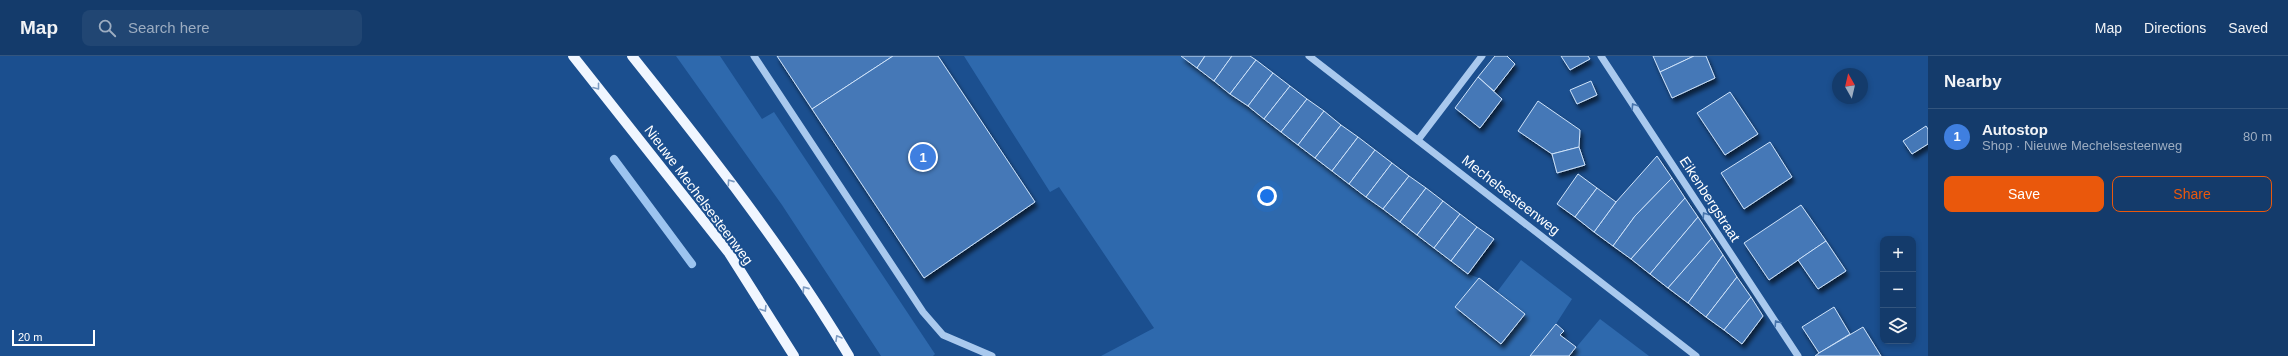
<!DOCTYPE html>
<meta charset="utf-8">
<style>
:root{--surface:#143b6b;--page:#214673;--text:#f1f3f6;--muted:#9dadc1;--line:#33557e;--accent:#ea580c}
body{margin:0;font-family:Helvetica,sans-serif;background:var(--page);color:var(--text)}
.controls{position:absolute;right:12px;bottom:12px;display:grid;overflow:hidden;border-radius:8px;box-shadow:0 2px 6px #0003}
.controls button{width:36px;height:36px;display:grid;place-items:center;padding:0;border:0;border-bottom:1px solid var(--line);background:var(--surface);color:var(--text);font:20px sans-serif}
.compass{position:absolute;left:1832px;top:12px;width:36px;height:36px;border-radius:50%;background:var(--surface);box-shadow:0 2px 6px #0003;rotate:352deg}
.scale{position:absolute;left:12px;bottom:10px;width:83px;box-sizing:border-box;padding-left:4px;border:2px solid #fff;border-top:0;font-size:11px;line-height:14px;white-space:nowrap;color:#fff;-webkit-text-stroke:3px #1b4f8f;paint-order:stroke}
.you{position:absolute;left:1267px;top:140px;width:14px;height:14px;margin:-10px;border:3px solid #fff;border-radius:50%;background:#1a73e8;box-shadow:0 0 0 6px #1a73e833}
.badge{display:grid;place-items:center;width:26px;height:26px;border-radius:50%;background:var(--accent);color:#fff;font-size:13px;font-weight:700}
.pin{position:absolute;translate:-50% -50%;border:2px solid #fff;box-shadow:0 1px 4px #0006}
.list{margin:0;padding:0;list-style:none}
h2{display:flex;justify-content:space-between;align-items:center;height:52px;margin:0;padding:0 16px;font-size:17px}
h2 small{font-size:13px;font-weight:400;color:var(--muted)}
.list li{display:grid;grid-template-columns:26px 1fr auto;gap:12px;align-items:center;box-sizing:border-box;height:56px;padding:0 16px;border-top:1px solid var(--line)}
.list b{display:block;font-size:15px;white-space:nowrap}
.list p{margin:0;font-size:13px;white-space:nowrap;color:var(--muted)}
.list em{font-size:13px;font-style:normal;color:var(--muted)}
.actions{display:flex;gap:8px;padding:12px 16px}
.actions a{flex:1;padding:9px 0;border:1px solid var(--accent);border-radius:8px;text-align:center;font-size:14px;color:var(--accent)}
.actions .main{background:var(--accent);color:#fff}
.icon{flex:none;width:22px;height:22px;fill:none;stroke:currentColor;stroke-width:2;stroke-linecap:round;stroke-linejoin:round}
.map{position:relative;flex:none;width:1928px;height:300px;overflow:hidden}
header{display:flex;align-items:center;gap:24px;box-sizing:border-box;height:56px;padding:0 20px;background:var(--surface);border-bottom:1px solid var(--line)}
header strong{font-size:19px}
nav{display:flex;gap:22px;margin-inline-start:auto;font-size:14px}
.search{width:280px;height:36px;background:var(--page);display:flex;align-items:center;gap:10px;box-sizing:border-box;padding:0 14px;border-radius:8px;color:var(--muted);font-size:15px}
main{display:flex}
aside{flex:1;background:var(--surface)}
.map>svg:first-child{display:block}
.green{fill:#2e69ad}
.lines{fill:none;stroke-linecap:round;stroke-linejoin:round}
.stream{stroke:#9cc4f0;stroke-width:8}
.building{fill:#4478b7;stroke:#cfe3fa;filter:url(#shadow)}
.minor{stroke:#a9c9ee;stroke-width:7}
.major{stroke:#f0f6ff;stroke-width:10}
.oneway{stroke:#7b9ac1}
.oneway2{stroke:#4674ac}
.labels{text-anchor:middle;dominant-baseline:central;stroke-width:4;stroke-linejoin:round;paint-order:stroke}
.street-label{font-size:14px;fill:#fff;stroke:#1b4f8f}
</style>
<header>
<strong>Map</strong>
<div class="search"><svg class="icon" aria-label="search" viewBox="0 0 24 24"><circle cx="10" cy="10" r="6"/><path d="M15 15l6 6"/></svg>Search here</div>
<nav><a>Map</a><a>Directions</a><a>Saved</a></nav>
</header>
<main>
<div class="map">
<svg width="1928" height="300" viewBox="0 0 1928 300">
<defs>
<filter id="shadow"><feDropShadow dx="2.5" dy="4.5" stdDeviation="2" flood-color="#0009"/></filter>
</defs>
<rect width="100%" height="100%" fill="#1b4f8f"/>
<g class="green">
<polygon points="676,0 720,0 762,63 774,56 935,298 933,300 881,300 782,149"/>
<polygon points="964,0 1181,0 1451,205 1468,218 1479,222 1455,251 1501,287 1525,258 1497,236 1521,204 1572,243 1556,268 1530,300 1101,300 1154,272 1059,131 1050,136"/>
<polygon points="1600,263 1649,300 1569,300"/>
</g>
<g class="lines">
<polyline class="stream" points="614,103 692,208"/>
</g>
<g class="building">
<polygon points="777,0 893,0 812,53"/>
<polygon points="893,0 938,0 1035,146 924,222 812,53"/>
<polygon points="1181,0 1205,0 1197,12"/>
<polygon points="1205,0 1232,0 1214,25 1197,12"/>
<polygon points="1232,0 1250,0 1256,4 1230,38 1214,25"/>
<polygon points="1495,0 1507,0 1515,8 1494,35 1478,21"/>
<polygon points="1561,0 1588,0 1590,3 1570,14"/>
<polygon points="1653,0 1694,0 1660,16"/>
<polygon points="1694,0 1706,0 1715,22 1672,42 1660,16"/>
<polygon points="1256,4 1273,17 1248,50 1230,38"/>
<polygon points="1273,17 1290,30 1264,63 1248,50"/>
<polygon points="1478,21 1502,43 1480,72 1455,52"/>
<polygon points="1591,25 1597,39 1577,48 1570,34"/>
<polygon points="1290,30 1307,43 1281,76 1264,63"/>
<polygon points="1730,36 1758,78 1725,99 1697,57"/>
<polygon points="1307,43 1324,55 1298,89 1281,76"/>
<polygon points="1538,45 1580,74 1579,91 1552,98 1518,75"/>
<polygon points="1324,55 1341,69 1315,102 1298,89"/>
<polygon points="1341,69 1358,81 1332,115 1315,102"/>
<polygon points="1926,70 1928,73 1928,88 1912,98 1903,85"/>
<polygon points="1358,81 1375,94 1349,128 1332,115"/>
<polygon points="1770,86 1792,121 1744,153 1721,117"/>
<polygon points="1579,91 1585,109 1557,117 1552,98"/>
<polygon points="1375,94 1392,107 1366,141 1349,128"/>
<polygon points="1657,100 1672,122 1635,160 1613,190 1594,176 1616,146"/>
<polygon points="1392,107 1409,120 1383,153 1366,141"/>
<polygon points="1578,118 1597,132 1575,161 1557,148"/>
<polygon points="1409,120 1426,132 1400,166 1383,153"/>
<polygon points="1672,122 1685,142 1631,203 1613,190 1635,160"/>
<polygon points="1426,132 1443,145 1417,179 1400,166"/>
<polygon points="1597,132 1616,146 1594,176 1575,161"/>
<polygon points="1685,142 1698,161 1650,218 1631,203"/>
<polygon points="1443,145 1460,158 1434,192 1417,179"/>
<polygon points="1801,149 1826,185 1769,224 1744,187"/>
<polygon points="1460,158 1477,171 1451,205 1434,192"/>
<polygon points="1698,161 1712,182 1668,232 1650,218"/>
<polygon points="1477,171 1494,183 1468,218 1451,205"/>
<polygon points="1712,182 1723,199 1688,247 1668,232"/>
<polygon points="1826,185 1846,215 1818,233 1798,204"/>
<polygon points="1723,199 1737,221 1706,261 1688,247"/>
<polygon points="1737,221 1751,241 1724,274 1706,261"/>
<polygon points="1479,222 1525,258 1501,288 1455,251"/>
<polygon points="1751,241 1763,260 1742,288 1724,274"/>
<polygon points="1834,251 1850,278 1819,297 1802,271"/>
<polygon points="1556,268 1564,275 1560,279 1576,291 1569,300 1530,300"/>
<polygon points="1863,271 1881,300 1815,300 1819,297"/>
</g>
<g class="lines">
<g class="minor">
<polyline points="754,0 923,256 943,279 992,300"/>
<polyline points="1309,0 1696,300"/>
<polyline points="1601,0 1798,300"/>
<polyline points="1418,84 1482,0"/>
</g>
<g class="major">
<polyline points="573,0 729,197 794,300"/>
<path d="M632,0C708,95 787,195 849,300"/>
</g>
</g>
<defs><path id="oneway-chevron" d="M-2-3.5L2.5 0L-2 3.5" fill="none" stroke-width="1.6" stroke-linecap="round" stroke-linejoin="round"/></defs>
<g class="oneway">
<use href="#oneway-chevron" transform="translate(597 31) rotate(52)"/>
<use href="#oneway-chevron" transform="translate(730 126) rotate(-125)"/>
<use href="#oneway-chevron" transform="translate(805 233) rotate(-125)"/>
<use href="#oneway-chevron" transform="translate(764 253) rotate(58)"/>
<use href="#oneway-chevron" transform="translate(838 282) rotate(-120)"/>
</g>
<g class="oneway2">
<use href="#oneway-chevron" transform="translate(1634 50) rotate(-123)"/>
<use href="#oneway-chevron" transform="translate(1705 159) rotate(-123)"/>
<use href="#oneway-chevron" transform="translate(1777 267) rotate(-123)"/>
</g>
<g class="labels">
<g class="street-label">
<text transform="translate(699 139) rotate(53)">Nieuwe Mechelsesteenweg</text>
<text transform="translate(1511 139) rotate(38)">Mechelsesteenweg</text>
<text transform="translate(1710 143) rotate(57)">Eikenbergstraat</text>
</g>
</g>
</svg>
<div class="controls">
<button>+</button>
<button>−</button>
<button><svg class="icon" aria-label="layers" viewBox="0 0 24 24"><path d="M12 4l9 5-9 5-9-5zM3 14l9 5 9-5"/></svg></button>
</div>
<svg class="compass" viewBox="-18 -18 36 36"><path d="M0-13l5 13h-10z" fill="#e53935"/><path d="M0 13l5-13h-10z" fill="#9dadc1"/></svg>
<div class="scale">20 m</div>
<div class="you"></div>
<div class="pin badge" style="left:923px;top:101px;background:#3f7fe0">1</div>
</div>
<aside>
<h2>Nearby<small></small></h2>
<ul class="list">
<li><span class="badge" style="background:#3f7fe0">1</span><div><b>Autostop</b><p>Shop · Nieuwe Mechelsesteenweg</p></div><em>80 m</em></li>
</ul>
<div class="actions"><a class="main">Save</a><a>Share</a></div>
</aside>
</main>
